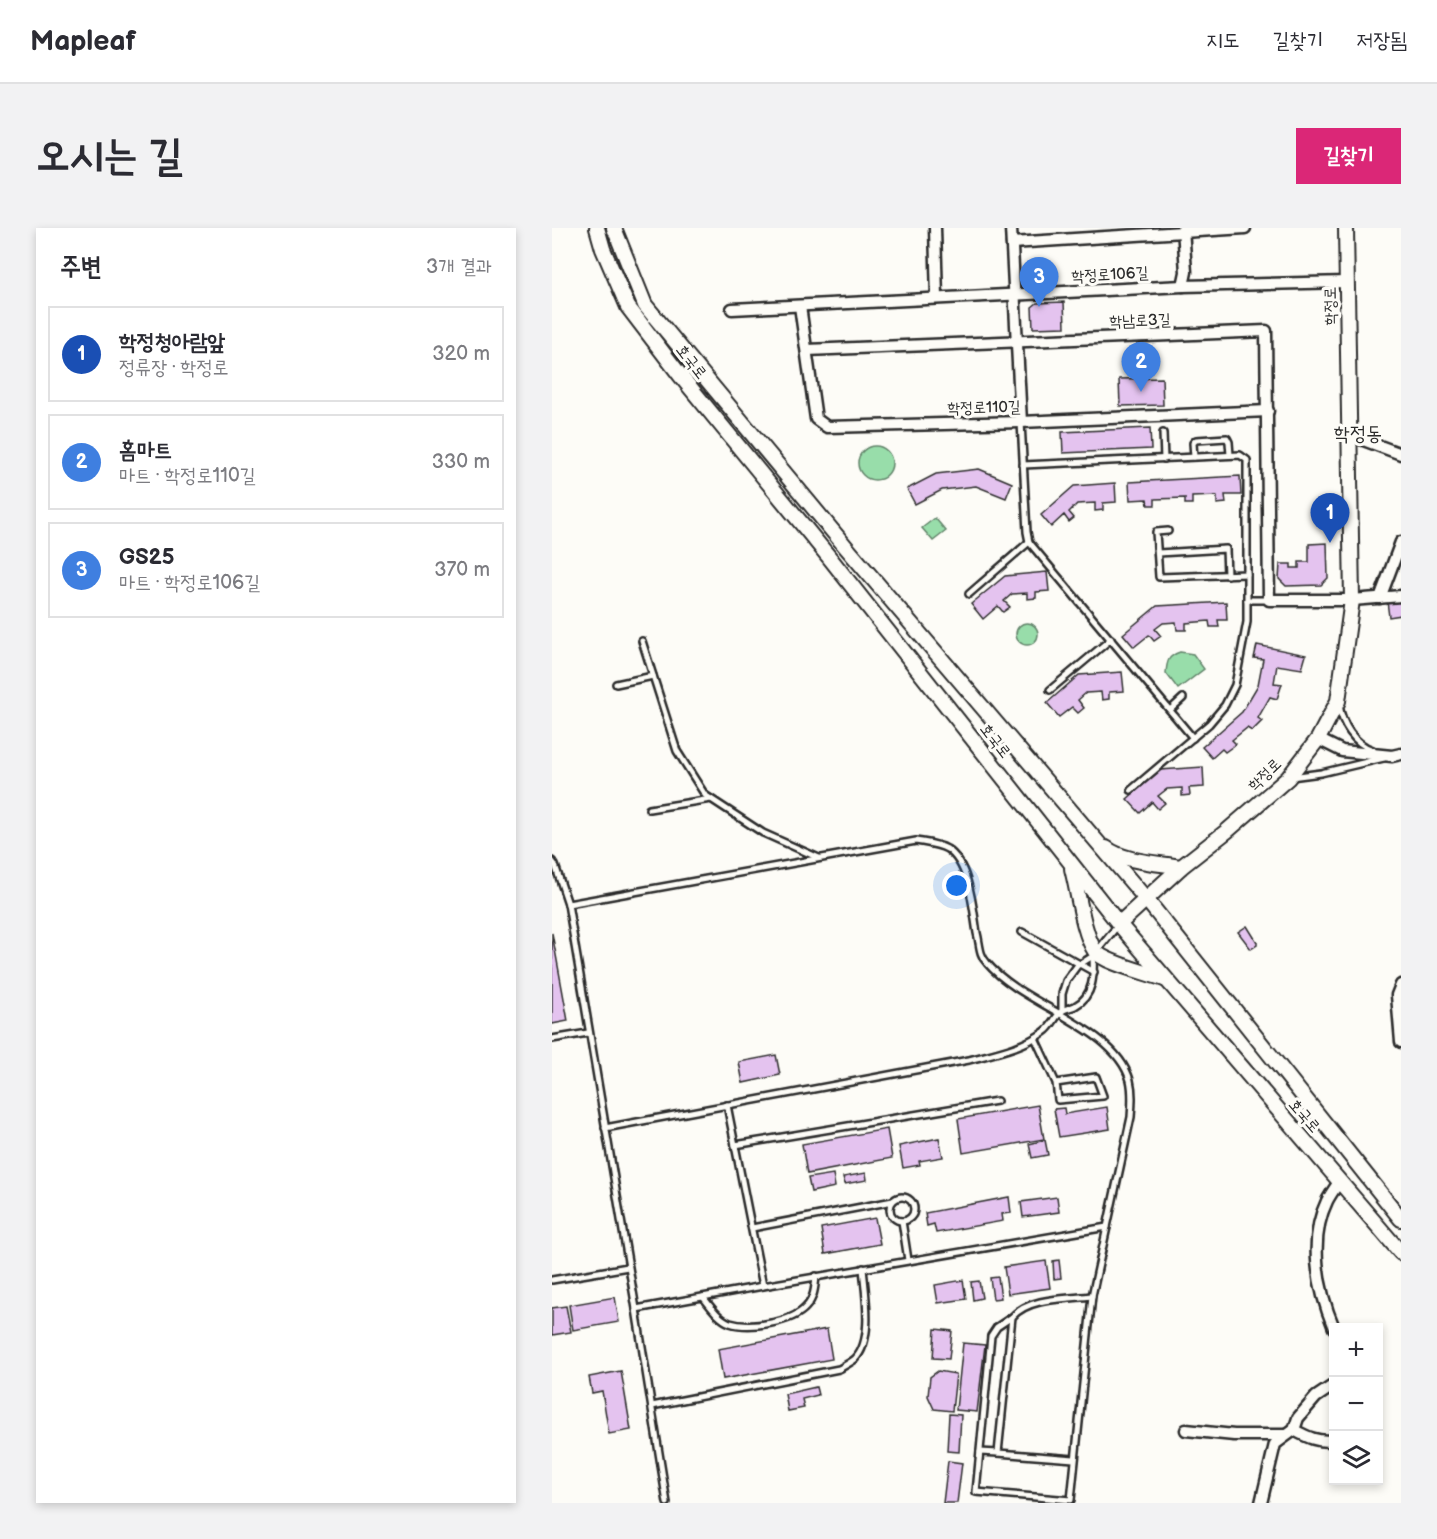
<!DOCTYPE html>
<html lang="ko">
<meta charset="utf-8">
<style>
:root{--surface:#fff;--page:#f2f2f3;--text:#2b2b33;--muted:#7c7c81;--line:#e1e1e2;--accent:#db2777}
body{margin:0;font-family:"Balsamiq Sans","Poor Story",sans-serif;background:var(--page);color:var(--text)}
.controls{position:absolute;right:18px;bottom:18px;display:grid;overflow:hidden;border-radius:0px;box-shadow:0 3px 9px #0003}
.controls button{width:54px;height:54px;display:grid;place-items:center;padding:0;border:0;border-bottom:2px solid var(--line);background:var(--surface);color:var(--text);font:30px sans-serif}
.you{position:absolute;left:405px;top:658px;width:21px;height:21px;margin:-15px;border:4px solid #fff;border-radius:50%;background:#1a73e8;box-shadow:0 0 0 9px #1a73e833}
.badge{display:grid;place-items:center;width:39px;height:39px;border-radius:50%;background:var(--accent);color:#fff;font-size:20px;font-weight:700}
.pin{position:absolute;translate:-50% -50px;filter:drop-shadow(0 2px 3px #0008)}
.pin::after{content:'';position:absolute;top:32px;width:21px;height:18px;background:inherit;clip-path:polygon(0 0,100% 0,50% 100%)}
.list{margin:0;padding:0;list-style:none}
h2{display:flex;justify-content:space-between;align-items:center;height:78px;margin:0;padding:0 24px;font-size:26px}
h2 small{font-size:20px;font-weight:400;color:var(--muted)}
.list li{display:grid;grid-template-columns:39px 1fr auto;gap:18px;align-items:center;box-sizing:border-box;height:96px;margin:0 12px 12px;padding:0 12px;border:2px solid var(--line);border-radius:0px}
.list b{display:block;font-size:22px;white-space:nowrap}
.list p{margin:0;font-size:20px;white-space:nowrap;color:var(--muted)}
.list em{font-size:20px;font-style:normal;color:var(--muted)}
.icon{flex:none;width:33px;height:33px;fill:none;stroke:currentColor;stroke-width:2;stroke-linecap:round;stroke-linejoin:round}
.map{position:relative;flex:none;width:849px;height:1275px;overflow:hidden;border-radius:0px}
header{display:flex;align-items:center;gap:36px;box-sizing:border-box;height:84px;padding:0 30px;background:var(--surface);border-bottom:2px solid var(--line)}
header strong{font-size:28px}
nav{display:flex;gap:33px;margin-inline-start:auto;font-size:21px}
.intro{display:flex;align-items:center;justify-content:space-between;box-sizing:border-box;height:144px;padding:0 36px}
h1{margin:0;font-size:42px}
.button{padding:15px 27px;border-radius:0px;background:var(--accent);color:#fff;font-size:21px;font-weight:700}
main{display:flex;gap:36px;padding:0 36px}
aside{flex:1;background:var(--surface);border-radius:0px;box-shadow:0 3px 9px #0003}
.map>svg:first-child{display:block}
.green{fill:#98ddaa;stroke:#62846a;stroke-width:1.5}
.building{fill:#e4c3ef;stroke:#2b2b2b;stroke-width:1.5}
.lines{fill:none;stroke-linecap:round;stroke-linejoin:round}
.lane-casing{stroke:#2b2b2b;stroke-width:10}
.street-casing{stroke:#2b2b2b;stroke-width:15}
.secondary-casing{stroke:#2b2b2b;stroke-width:18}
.lane{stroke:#fdfcf7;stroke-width:5}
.street{stroke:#fdfcf7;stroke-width:10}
.secondary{stroke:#fdfcf7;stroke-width:14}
.labels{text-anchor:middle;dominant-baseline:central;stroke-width:6;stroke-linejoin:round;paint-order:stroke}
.street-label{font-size:16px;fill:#2b2b2b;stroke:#fdfcf7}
.quarter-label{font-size:20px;fill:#2b2b2b;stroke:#fdfcf7}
</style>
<header>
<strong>Mapleaf</strong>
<nav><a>지도</a><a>길찾기</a><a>저장됨</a></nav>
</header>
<div class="intro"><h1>오시는 길</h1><a class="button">길찾기</a></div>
<main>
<aside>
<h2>주변<small>3개 결과</small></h2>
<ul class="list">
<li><span class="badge" style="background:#1a4fb4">1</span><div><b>학정청아람앞</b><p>정류장 · 학정로</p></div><em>320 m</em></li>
<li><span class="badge" style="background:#3f7fe0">2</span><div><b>홈마트</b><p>마트 · 학정로110길</p></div><em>330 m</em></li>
<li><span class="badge" style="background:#3f7fe0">3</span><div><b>GS25</b><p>마트 · 학정로106길</p></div><em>370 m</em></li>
</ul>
</aside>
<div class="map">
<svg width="849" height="1275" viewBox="0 0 849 1275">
<rect width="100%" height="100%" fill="#fdfcf7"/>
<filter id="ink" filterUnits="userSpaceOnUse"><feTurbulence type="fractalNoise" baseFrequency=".0167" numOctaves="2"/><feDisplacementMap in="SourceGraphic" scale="12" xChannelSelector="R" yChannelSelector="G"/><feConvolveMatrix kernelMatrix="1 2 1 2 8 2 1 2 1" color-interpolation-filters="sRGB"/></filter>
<g filter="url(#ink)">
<g class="green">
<circle cx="323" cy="235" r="17"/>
<polygon points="383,290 394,303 381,313 370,300"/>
<circle cx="475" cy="406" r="11"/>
<path d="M628,424L641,426L652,441L626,461L614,445C615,433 616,428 628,424Z"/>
</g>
<g class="building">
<polygon points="512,74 513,99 481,100 480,79 485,75"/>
<polygon points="610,150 611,177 568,178 567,151"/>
<polygon points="598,200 599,221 511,225 510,204"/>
<polygon points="427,241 460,255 454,270 424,258 390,262 363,276 355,261 384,246"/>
<polygon points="688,248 689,267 673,267 674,275 665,276 665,268 640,269 640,276 633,276 633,270 603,271 603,277 596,277 595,271 578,272 577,254"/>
<polygon points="563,255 564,274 551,275 551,282 543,283 543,275 525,276 517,284 522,290 517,294 512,287 499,299 489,287 522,258"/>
<polygon points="775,315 776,350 769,357 734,358 727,351 728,336 739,336 739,340 747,340 747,334 757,334 757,316"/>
<polygon points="495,344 497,363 484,364 484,370 475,371 475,365 460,366 452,373 458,379 451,384 446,378 431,391 419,376 453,348"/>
<polygon points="849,371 849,387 837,389 835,373"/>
<polygon points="674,374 675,392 666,392 667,399 658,399 657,393 634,395 634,402 625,402 624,394 611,395 603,401 609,408 602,413 597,407 582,419 571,406 605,378"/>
<polygon points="705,417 754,427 750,441 725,437 722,455 730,456 725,471 718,469 706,490 710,493 700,503 695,500 680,512 684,516 673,524 670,521 660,530 650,519 690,484 706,457 711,431 702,430"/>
<polygon points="570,444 572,463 557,464 557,471 550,472 549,464 534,465 526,472 532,480 526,485 520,479 507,489 495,475 527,447"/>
<polygon points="651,539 652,559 637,560 638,567 630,568 630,560 615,561 606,568 613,575 606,581 600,574 588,585 575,571 608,542"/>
<polygon points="695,698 705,714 705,717 699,721 686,704"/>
<polygon points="0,705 16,793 0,796"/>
<polygon points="224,827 228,847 191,855 187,834"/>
<polygon points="486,877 492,911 411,925 406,891"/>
<polygon points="555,879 558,901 507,909 502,881 512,880 513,886"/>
<polygon points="335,901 340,930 255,946 250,916"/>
<polygon points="387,910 391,929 367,933 368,937 351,940 347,918"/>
<polygon points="493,912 496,927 480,930 477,916"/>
<polygon points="314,945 315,952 293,956 291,949"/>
<polygon points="281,946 283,959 259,964 256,950"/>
<polygon points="457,969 459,985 450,986 451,993 384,1005 382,996 375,998 373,985"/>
<polygon points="505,969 507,984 471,989 469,974"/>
<polygon points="323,990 328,1016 273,1026 269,1000"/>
<polygon points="507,1032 509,1050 502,1051 501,1033"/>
<polygon points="494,1033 498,1060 456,1066 452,1039"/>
<polygon points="446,1049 449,1070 441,1071 438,1050"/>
<polygon points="411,1052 414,1071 386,1075 383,1057"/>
<polygon points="427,1053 430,1070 421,1072 419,1054"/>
<polygon points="63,1069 67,1094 21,1102 17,1077"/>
<polygon points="14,1078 19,1104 0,1107 0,1080"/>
<polygon points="275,1101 280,1131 171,1151 166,1121"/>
<polygon points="383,1101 400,1103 397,1131 381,1130"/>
<polygon points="411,1115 433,1117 425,1184 404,1182"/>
<polygon points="69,1143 79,1202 57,1206 50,1163 40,1165 37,1149"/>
<polygon points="386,1143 404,1146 400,1183 382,1181 376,1168 378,1149"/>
<polygon points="264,1159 266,1167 250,1171 252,1180 236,1183 233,1166"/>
<polygon points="397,1186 409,1187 407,1224 395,1223"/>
<polygon points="396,1233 410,1235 405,1275 391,1275"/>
</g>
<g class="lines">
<defs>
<g id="lane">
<polyline points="469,194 475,304 477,314 641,510"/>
<polyline points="611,205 612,231"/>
<polyline points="642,229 641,215 644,212 675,210 677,214 678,227"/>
<polyline points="471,237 688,227 695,232 695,394 683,457 673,477 657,496 579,562"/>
<polyline points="616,303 604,304 607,349 695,346"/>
<polyline points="606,325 674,321 675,347"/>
<polyline points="417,366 477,314"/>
<polyline points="695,372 717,372"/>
<polyline points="90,413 125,523 153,567 211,605 267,630"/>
<polyline points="64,456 101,448"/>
<polyline points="498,462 559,411"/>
<path d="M787,477C790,496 802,516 821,522"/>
<polyline points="618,482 631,470"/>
<polyline points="739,549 769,545 832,530"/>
<polyline points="97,581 159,571"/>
<polyline points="0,633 3,637 16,676 84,1081 211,1058"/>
<path d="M16,676L364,613C375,615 386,616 395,621C418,636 421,681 425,705C428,716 427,727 435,735C471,778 562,798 578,852C581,864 580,876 579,889L540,1068L519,1272L424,1264L439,1108L445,1099L460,1089"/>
<polyline points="470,704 542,744"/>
<polyline points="510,783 510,766 514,753 525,738 541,728 567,696"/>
<polyline points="483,810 504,855 506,872 551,868 544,849 504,855"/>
<polyline points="0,811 36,805"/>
<polyline points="175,877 211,1058 555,999"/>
<path d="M53,900L417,832C443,825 470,820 492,804C500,799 503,788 510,783C514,780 519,780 523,778C542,768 542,746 541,728"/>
<polyline points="183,917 445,873"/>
<circle cx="350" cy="981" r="12"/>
<polyline points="350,993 356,1032"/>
<polyline points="200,1000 341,973"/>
<polyline points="0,1052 76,1039"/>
<path d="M151,1069C158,1078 167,1091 178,1095C197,1101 240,1095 254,1079C262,1071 263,1059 264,1048"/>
<polyline points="84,1081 115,1275"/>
<path d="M100,1178L287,1141C292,1138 298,1135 303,1131C322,1112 313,1065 311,1040"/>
<polyline points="428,1224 446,1225"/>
<path d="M522,1231L446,1225L460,1089C477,1069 515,1071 540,1068"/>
</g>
<g id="street">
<polyline points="383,0 385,70"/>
<polyline points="459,0 469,194"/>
<polyline points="631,0 634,44 631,58"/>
<polyline points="460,15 693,0"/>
<polyline points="248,78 264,191 275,199 469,194 716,183"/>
<polyline points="180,81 631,58 795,54"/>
<polyline points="255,122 714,103 717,372 800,372 849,368"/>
<polyline points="798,207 849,226"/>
<polyline points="828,370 849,314"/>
<polyline points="766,511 790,523 840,528 849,526"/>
<polyline points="849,757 845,767 849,814"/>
<path d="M782,1100C766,1062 756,1012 775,973C778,967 783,960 787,954"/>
<polyline points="634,1202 682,1207 733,1207"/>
<path d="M742,1202C755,1209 767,1215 782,1212"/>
<polyline points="709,1275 723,1216 742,1202 746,1190 764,1169 782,1157"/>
</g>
<g id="secondary">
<polyline points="45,0 51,21 76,79 128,147 277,329 567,696 849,1025"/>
<polyline points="62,0 93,77 293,318 594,671 849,991"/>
<path d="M554,620C571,634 608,635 629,639"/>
<path d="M520,641C526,663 531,705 543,723C552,735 597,745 612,751"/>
<polyline points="567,696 629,639 675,603 736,550 766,511 786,473 800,372 794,0"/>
</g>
</defs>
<use href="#lane" class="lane-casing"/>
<use href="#street" class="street-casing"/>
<use href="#secondary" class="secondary-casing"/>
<use href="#lane" class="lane"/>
<use href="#street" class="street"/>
<use href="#secondary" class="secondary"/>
</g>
</g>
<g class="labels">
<g class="street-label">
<text transform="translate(558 47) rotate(-3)">학정로106길</text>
<text transform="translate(779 78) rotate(-91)">학정로</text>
<text transform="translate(588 93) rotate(-2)">학남로3길</text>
<text transform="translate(139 134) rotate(52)">호국로</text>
<text transform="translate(432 180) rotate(-1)">학정로110길</text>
<text transform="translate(443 513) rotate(52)">호국로</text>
<text transform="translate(713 547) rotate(-44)">학정로</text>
<text transform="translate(752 888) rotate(49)">호국로</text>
</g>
<g class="quarter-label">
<text x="806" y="206">학정동</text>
</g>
</g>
</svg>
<div class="controls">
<button>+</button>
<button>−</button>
<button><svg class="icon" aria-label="layers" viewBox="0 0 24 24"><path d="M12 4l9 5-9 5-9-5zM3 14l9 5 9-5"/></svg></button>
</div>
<div class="you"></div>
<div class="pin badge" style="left:778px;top:315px;background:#1a4fb4">1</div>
<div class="pin badge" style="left:589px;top:164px;background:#3f7fe0">2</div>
<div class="pin badge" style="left:487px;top:79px;background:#3f7fe0">3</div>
</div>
</main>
